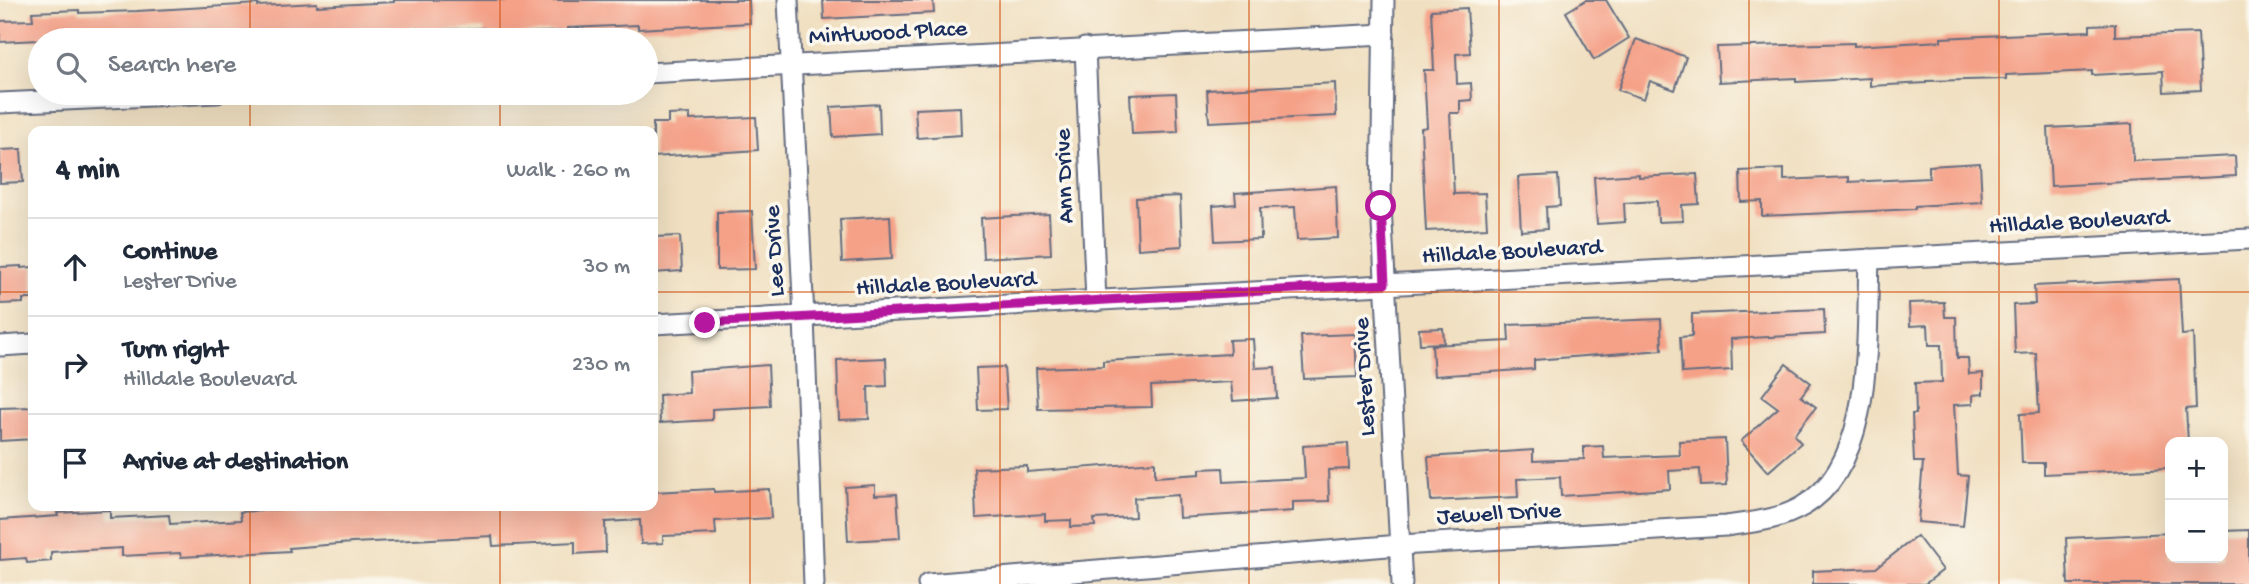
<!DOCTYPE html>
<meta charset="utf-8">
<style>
:root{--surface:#fff;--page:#f2f2f3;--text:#1f2937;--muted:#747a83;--line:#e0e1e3}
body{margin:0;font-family:"Gochi Hand",sans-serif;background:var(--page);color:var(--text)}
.controls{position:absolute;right:21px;bottom:21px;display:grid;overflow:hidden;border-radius:14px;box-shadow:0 7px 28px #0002}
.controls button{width:63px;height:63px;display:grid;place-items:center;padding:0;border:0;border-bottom:2px solid var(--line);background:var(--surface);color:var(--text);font:35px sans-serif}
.stop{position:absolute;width:21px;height:21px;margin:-16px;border:5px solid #b5179e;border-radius:50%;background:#fff}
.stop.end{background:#b5179e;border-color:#fff;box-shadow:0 2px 7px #0008}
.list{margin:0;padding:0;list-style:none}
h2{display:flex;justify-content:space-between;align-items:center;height:91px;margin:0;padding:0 28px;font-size:30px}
h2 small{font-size:23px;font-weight:400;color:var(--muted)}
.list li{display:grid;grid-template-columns:46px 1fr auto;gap:21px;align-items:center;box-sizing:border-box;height:98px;padding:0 28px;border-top:2px solid var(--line)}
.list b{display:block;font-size:26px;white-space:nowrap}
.list p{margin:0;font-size:23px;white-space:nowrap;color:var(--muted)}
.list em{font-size:23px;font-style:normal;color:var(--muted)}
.icon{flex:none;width:38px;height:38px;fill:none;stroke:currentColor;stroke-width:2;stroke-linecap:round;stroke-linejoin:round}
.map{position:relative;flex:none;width:2249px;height:584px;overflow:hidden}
.search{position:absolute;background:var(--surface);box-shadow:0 7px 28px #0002;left:28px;top:28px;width:630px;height:77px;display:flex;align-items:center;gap:18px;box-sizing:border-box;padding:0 24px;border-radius:38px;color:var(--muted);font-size:26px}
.panel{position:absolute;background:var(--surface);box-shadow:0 7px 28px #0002;left:28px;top:126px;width:630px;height:385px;border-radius:14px}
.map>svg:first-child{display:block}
.building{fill:#f5a188}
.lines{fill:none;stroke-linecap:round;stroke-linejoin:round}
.minor-casing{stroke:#666d80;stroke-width:23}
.minor{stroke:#fff;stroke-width:19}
.route{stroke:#b5179e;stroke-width:9}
.grid{fill:none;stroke:#d45514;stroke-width:2;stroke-opacity:0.55}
.labels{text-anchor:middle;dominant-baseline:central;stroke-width:7;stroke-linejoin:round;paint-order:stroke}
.street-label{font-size:24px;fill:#1b2f5e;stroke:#fbf7ec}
</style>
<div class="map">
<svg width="2249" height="584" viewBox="0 0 2249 584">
<rect width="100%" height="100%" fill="#fbf7ec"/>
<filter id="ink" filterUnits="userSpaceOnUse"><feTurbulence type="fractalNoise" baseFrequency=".0143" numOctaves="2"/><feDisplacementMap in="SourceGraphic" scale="14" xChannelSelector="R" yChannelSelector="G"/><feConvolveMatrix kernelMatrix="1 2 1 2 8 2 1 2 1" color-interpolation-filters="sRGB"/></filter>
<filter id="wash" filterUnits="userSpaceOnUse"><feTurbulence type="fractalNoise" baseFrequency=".00686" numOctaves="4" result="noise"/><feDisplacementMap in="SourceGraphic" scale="28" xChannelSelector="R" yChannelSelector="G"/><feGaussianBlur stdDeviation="1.57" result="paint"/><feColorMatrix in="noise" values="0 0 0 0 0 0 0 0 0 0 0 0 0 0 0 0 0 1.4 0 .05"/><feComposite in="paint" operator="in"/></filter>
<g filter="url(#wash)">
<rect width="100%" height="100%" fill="#f0dfc0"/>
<g id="blocks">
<g class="building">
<polygon points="394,0 749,0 750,23 638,29 638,25 568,28 568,31 484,35 484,28 445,30 445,34 417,35 417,28 379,30 380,39 351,40 59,39 0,42 0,21 33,20 32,12 79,10 79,13 137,11 258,4 258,6 317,3 317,6 394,2"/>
<polygon points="823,0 933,0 934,13 824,19"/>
<polygon points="1586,0 1606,0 1629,38 1594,60 1566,12"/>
<polygon points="1467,8 1470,53 1456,54 1457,84 1471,83 1472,100 1460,101 1460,113 1450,113 1454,194 1485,193 1487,228 1426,231 1421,128 1427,127 1424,70 1434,70 1431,10"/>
<polygon points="2115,24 2115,36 2198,33 2201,90 2164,92 2163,71 2092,75 2092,71 2006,75 2006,79 1926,81 1926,83 1870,86 1870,78 1796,82 1796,78 1719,82 1717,47 1854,43 1854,46 1941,41 1941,38 2090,31 2090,25"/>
<polygon points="1636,39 1686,57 1675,90 1650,81 1644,99 1618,90"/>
<polygon points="1335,83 1336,116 1209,122 1207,90"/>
<polygon points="1176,93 1178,132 1132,134 1130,95"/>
<polygon points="879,104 880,134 833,137 831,107"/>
<polygon points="960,107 961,135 917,138 915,109"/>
<polygon points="690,114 690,120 756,117 758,150 653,157 653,123 668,123 668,115"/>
<polygon points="2132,124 2133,161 2235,156 2236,176 2051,186 2048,128"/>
<polygon points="21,149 23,182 0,183 0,150"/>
<polygon points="1980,163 1982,202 1915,206 1915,209 1762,216 1762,201 1741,202 1740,171 1784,169 1784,180 1849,177 1849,182 1929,178 1929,166"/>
<polygon points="1639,174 1639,177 1697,174 1699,204 1682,205 1683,221 1658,222 1657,201 1624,203 1625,222 1597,224 1594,177"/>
<polygon points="1558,175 1560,206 1546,207 1547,229 1521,231 1518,177"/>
<polygon points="1336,186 1338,238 1297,240 1295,207 1260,208 1261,239 1215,241 1213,206 1236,204 1235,193"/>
<polygon points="1180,196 1182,246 1138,249 1136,198"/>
<polygon points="752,211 755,269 717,270 717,212"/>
<polygon points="1049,214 1051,254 983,258 981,218"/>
<polygon points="890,216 892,259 842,262 840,219"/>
<polygon points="680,236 682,271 653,273 653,237"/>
<polygon points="21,266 21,268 33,267 33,299 23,299 23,303 0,304 0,267"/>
<polygon points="2179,279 2182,335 2193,334 2196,408 2186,409 2188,442 2170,442 2170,468 2044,474 2044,463 2022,463 2020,414 2039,413 2036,353 2015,354 2013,305 2035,304 2034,286"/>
<polygon points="1944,302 1945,317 1956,317 1957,358 1968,358 1969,374 1983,373 1983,394 1973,395 1973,404 1954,405 1958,475 1968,476 1963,526 1918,522 1923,462 1914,462 1912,414 1916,414 1915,383 1942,382 1941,345 1929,345 1928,325 1910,326 1909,303"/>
<polygon points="1824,309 1825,334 1731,339 1732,370 1682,373 1680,337 1692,336 1692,314"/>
<polygon points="1661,319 1662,350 1534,360 1534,369 1434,376 1432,345 1509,341 1508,325"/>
<polygon points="1443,328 1444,343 1420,344 1419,329"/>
<polygon points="1355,334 1357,377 1304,379 1301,336"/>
<polygon points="1253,339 1255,368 1275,367 1277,398 1233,401 1231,382 1151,386 1152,407 1038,409 1036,368 1103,366 1103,361 1230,354 1229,340"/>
<polygon points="886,358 887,386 868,387 869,419 839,420 837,360"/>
<polygon points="1786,364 1811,383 1801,396 1816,407 1794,435 1801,443 1768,472 1741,441 1778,408 1762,396"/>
<polygon points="768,365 770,406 712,409 712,420 660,423 659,395 689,393 688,371"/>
<polygon points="1004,367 1007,409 978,410 976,368"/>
<polygon points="33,407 33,439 0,441 0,408"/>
<polygon points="1725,439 1727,485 1701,486 1700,469 1669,471 1670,489 1561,496 1560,477 1517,479 1518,497 1431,501 1428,457 1533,450 1533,461 1584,459 1584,447 1603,446 1604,458 1680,455 1679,441"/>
<polygon points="1348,443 1349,469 1328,470 1329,501 1293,502 1293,511 1179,518 1178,495 1134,498 1135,517 1094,519 1095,526 1071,527 1071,520 1045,521 1045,514 976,518 974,468 1027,466 1027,472 1155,462 1155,477 1200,474 1200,469 1223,468 1224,482 1305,478 1303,446"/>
<polygon points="875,485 875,495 897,494 900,538 848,541 845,487"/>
<polygon points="714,489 714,492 769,489 771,518 715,521 716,534 663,536 663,543 641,544 640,520 605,522 606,552 575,554 575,542 493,546 492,536 352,543 289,548 290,551 181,557 180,553 122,556 122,548 51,552 51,561 27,563 26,558 0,560 0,520 58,516 57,513 110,510 110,518 169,515 170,524 241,520 240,512 332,506 653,506 653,492"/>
<polygon points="2249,530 2249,584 2068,584 2066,538 2170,533 2170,558 2223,558 2223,531"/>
<polygon points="1917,536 1943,570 1925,584 1813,584 1813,571 1876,568"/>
</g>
</g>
</g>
<g filter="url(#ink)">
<use href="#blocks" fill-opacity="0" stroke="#666d80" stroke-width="2"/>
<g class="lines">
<defs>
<g id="minor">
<polyline points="788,0 804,317 814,584"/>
<polyline points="1384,0 1381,206 1402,584"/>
<polyline points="1085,48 1096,301"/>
<polyline points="646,73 1384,34"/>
<polyline points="0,103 217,93"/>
<polyline points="653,324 2249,239"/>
<polyline points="0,346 33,344"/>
<path d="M928,584L1400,545L1726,526C1753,522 1780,520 1803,506C1876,464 1866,332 1869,259"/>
</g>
</defs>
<use href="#minor" class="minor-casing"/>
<use href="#minor" class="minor"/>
</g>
</g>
<g class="lines" filter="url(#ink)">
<polyline class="route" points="705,323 1385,284 1381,206"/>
</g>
<path class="grid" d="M250,0V40M500,0V40M750,0V584M1000,0V584M1249,0V584M1499,0V584M1749,0V584M1999,0V584M250,93V131M500,93V131M0,292H33M653,292H2249M250,506V584M500,506V584"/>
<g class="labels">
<g class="street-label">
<text transform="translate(888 34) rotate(-3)">Mintwood Place</text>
<text transform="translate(1066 176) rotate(-92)">Ann Drive</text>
<text transform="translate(2079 223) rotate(-3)">Hilldale Boulevard</text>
<text transform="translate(776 251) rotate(-93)">Lee Drive</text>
<text transform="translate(1512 253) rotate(-3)">Hilldale Boulevard</text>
<text transform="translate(946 285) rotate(-3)">Hilldale Boulevard</text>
<text transform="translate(1366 377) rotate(-93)">Lester Drive</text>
<text transform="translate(1499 515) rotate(-3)">Jewell Drive</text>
</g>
</g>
</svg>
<div class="controls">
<button>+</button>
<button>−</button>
</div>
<div class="stop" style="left:1381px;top:206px"></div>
<div class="stop end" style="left:705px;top:323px"></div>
<div class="search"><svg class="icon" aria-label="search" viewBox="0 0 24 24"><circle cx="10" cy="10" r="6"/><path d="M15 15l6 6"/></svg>Search here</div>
<section class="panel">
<h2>4 min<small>Walk · 260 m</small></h2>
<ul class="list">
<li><svg class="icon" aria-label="ahead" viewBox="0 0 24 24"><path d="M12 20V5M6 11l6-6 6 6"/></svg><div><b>Continue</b><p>Lester Drive</p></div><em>30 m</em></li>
<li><svg class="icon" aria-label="right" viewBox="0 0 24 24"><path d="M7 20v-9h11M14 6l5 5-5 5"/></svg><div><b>Turn right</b><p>Hilldale Boulevard</p></div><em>230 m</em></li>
<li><svg class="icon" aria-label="arrive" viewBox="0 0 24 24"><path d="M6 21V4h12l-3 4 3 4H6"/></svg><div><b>Arrive at destination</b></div></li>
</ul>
</section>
</div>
